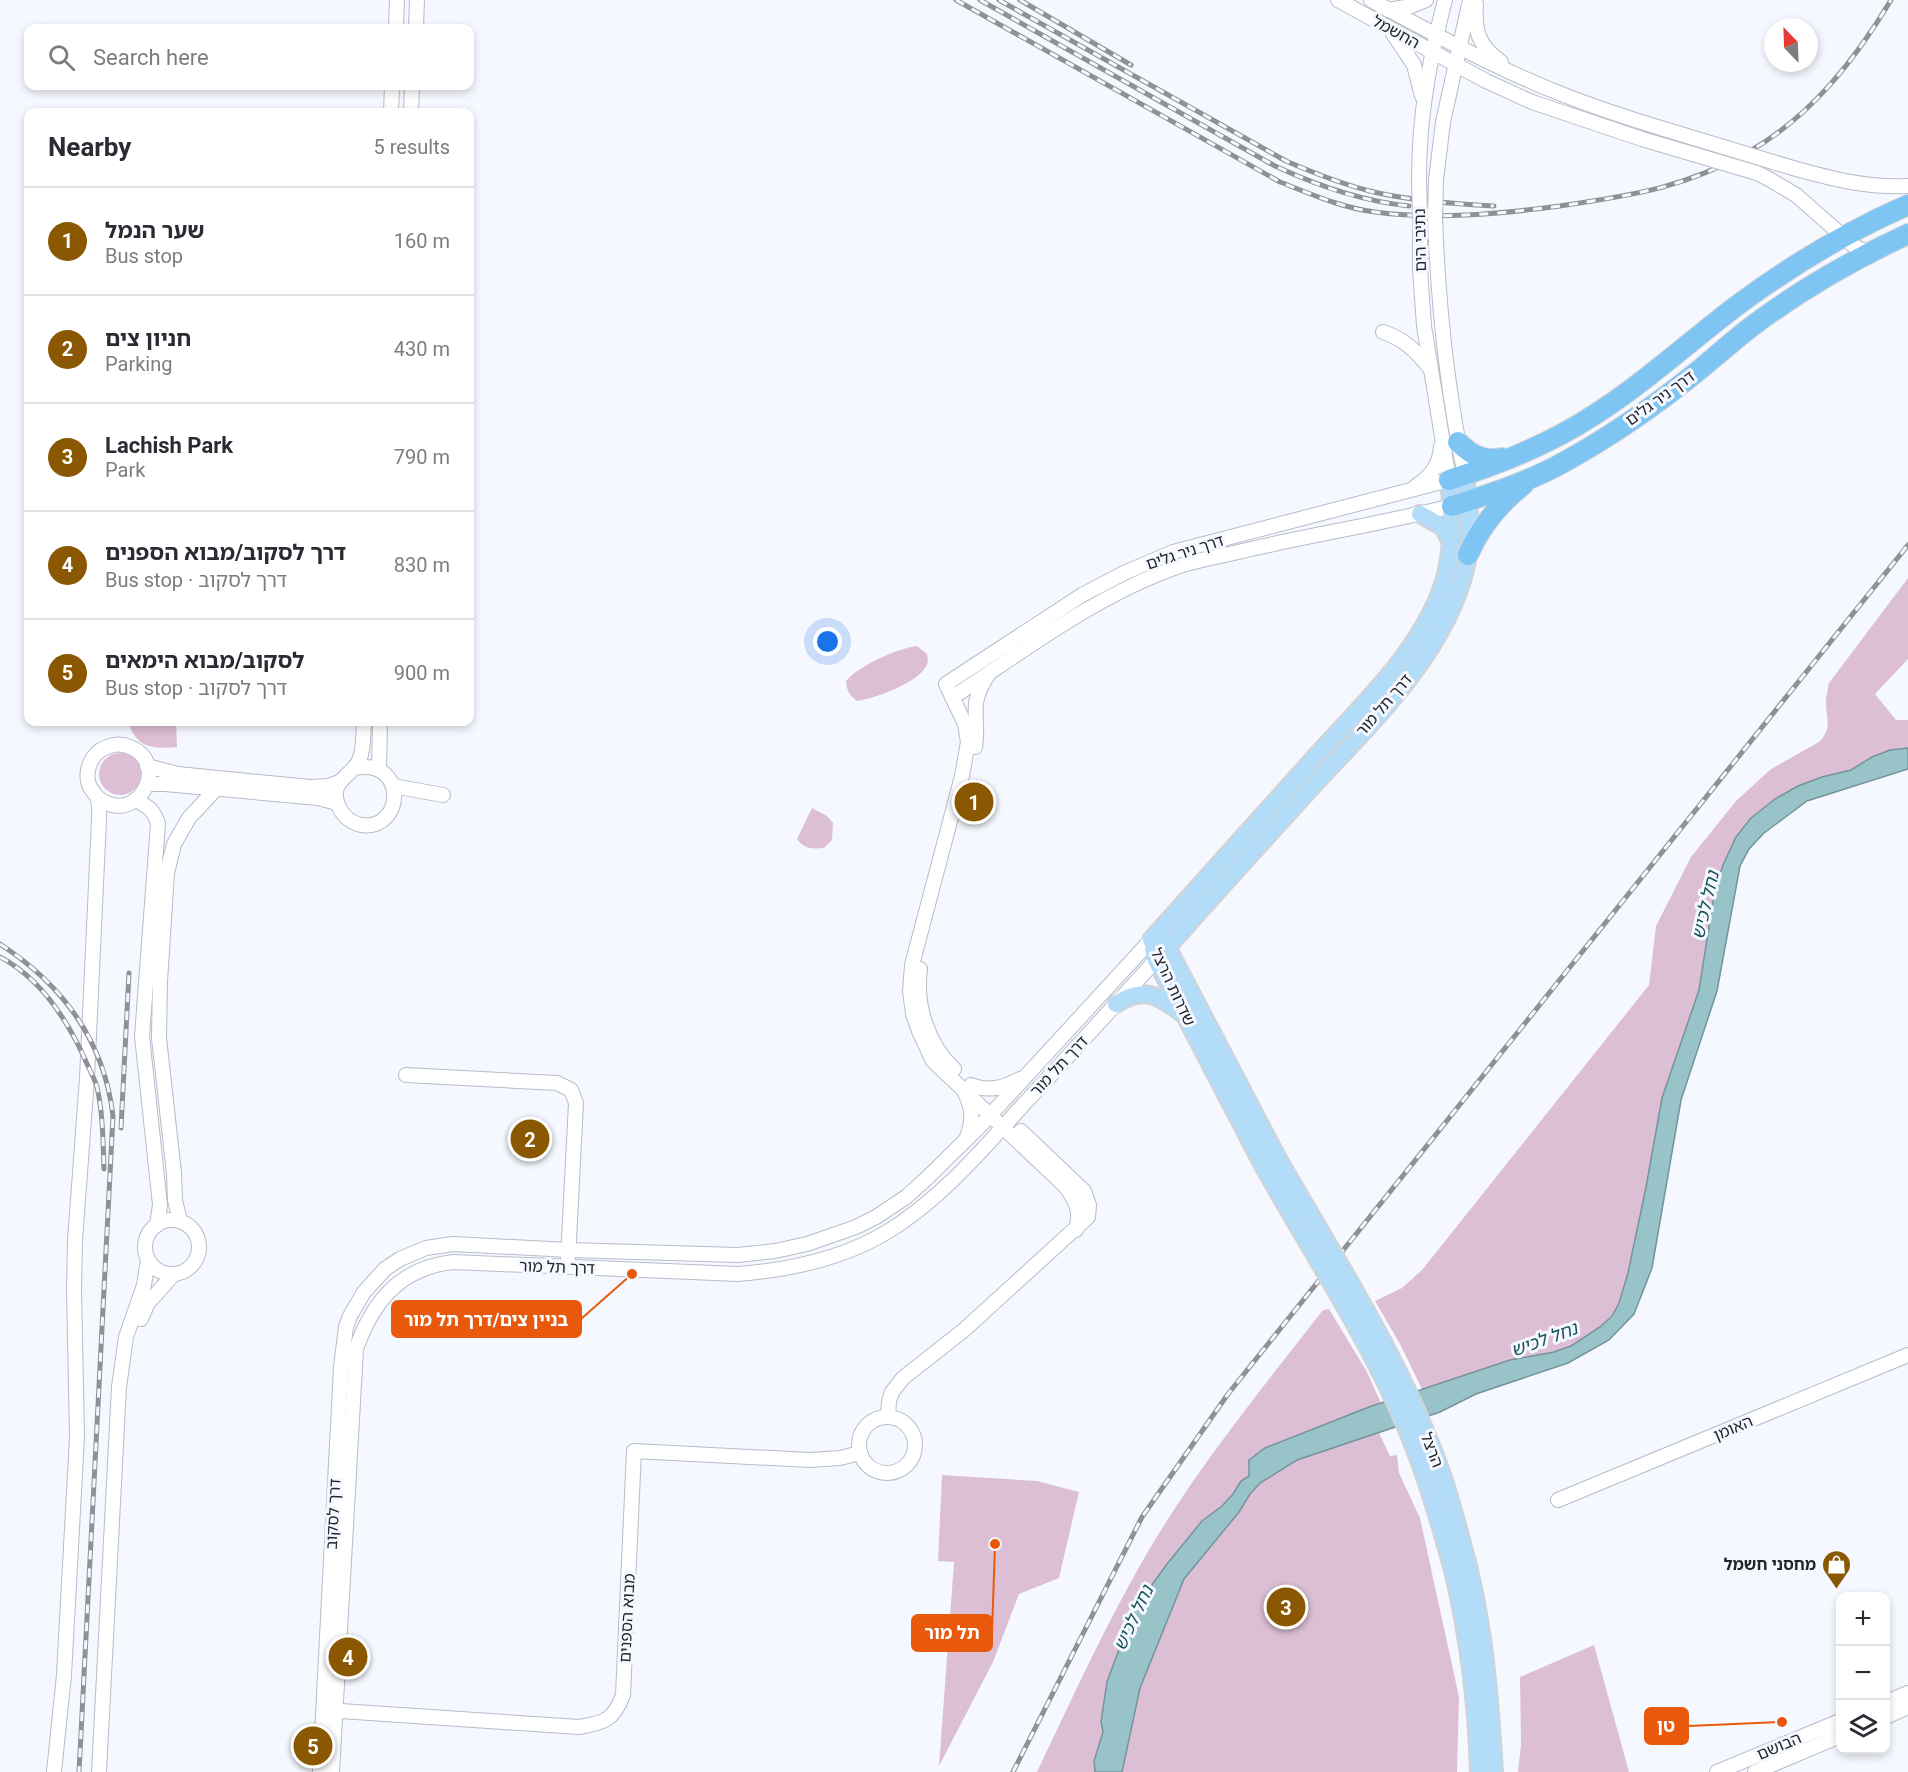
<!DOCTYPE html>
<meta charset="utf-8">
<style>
:root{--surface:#fff;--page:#f2f2f3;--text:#2b2b33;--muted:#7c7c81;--line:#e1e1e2;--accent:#8a5802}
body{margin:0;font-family:Roboto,"Noto Sans Hebrew",sans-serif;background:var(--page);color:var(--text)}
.controls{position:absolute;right:18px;bottom:18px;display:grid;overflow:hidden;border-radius:12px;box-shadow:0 3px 9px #0003}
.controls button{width:54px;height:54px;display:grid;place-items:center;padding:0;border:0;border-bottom:2px solid var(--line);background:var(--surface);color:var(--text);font:30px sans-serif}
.compass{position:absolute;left:1764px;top:18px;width:54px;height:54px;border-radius:50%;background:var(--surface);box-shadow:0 3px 9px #0003;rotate:337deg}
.you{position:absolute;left:828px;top:642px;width:21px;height:21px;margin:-15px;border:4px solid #fff;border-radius:50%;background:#1a73e8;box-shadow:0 0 0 9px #1a73e833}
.badge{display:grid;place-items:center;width:39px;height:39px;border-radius:50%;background:var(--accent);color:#fff;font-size:20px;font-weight:700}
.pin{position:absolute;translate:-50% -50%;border:3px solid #fff;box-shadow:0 2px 6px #0006}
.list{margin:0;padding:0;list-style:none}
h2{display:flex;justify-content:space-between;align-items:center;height:78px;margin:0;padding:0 24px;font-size:26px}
h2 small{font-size:20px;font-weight:400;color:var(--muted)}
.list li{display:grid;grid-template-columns:39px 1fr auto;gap:18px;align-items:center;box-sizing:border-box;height:108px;padding:0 24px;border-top:2px solid var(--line)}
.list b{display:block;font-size:22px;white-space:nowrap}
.list p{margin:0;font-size:20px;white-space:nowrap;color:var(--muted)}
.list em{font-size:20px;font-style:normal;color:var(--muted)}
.icon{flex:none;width:33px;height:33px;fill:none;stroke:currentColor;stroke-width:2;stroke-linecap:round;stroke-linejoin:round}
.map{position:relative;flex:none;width:1908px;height:1772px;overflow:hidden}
.search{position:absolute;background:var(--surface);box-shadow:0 3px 9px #0003;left:24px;top:24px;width:450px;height:66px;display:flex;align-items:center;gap:15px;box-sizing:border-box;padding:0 21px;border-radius:12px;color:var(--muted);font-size:22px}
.panel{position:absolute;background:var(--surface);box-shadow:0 3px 9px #0003;left:24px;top:108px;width:450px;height:618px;border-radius:12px}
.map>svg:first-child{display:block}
.green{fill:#dcbfd5}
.water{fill:#98c4c9;stroke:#75949a;stroke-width:1.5}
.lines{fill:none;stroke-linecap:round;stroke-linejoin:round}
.minor-casing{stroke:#b6bcca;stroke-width:16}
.major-casing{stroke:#d3d3d5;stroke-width:20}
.highway-casing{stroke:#d3d3d5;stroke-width:22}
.minor{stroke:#fff;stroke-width:14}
.major{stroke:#b2dcf8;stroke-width:16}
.highway{stroke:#7ec5f3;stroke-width:20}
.rail-casing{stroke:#8f9197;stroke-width:5}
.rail{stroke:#f6f8ff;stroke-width:3;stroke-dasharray:9;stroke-linecap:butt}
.minor-bridge-casing{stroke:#b6bcca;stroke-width:16;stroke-linecap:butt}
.major-bridge-casing{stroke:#d3d3d5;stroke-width:20;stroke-linecap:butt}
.minor-bridge{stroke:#fff;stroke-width:14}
.major-bridge{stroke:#b2dcf8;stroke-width:16}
.labels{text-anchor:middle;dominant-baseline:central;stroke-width:6;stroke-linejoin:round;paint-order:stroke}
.street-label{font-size:16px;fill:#24252b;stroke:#f6f8ff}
.poi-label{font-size:16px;font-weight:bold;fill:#24252b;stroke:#f6f8ff;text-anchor:end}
.water-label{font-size:18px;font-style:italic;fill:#155259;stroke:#f6f8ff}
.leader{fill:none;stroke:#e8590c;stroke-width:2}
.callout-dot{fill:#e8590c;stroke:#f6f8ff;stroke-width:2}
.callout{fill:#e8590c;stroke:#e8590c;stroke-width:2}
.callout-label{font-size:18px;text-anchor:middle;font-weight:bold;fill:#fff}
</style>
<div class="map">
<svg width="1908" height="1772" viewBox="0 0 1908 1772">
<rect width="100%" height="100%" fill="#f6f8ff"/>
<g class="green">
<path d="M1908,578V659L1875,694L1896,720H1908V748L1890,750L1872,757L1851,770L1822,777L1736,837L1723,865L1715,889L1699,990L1662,1098L1646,1187L1628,1273L1619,1303L1612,1315L1600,1327L1571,1346L1554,1352L1510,1360L1422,1389L1400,1344L1375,1301L1402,1288L1422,1270L1649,985L1656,926L1691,857L1736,801L1771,769L1819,742C1834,726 1825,718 1826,699C1827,693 1828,688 1829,683Z"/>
<path d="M917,646L927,654C928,659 929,663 925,668C916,683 874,699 857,701C849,695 847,691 846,681C858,666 898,648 917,646Z"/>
<path d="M128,722H176L177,747C151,749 137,748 128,722Z"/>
<circle cx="120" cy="774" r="21"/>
<path d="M812,808L827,816L833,823L832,840L824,848C812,849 804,849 797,839Z"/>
<path d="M1329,1309L1367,1372L1381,1403L1367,1408L1390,1456L1397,1455L1399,1473L1420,1518L1459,1697L1457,1772H1037C1080,1682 1123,1586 1179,1502C1223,1436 1274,1373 1323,1310Z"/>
<polygon points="942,1475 1037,1481 1079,1492 1059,1578 1019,1594 993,1662 939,1766 954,1562 938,1561"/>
<polygon points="1594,1645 1629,1772 1518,1772 1521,1744 1520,1677"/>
</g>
<polygon class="water" points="1908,748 1908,769 1807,801 1764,833 1749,849 1740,866 1717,991 1681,1100 1652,1268 1634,1314 1609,1340 1568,1363 1476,1394 1440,1412 1297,1460 1260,1483 1250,1494 1239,1512 1184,1579 1140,1688 1122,1772 1095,1772 1094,1761 1103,1732 1101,1722 1107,1682 1130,1620 1138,1604 1167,1564 1202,1521 1222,1506 1233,1494 1241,1481 1249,1476 1249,1460 1265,1448 1369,1407 1510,1360 1554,1352 1571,1346 1600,1327 1612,1316 1619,1303 1628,1273 1646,1187 1662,1098 1699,990 1715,889 1723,865 1736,837 1751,818 1775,799 1798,786 1822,777 1851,770 1872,757 1890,750"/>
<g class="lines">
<defs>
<g id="minor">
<polyline points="1338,0 1486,81 1532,102 1642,139"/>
<path d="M1371,0C1434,34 1497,69 1564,95C1597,108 1631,119 1664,129"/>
<path d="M1476,4C1474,31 1478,45 1501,62"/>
<polyline points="1388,10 1411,6 1426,0"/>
<polyline points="396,28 397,0"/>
<polyline points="416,28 417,0"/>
<polyline points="1392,32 1414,65 1422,96"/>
<polyline points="391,112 392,86"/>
<polyline points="411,112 412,86"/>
<path d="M1793,168C1832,179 1868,188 1908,186"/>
<polyline points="1769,179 1796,195 1854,246 1869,253"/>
<path d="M1419,180C1419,115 1429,62 1445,0"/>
<polyline points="1436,180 1443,122 1470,0"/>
<path d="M1435,217C1438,303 1447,391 1465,475"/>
<path d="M1383,332C1404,339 1416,351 1430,368"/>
<path d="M1416,486C1431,476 1440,465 1441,446"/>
<path d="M953,697C1025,650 1095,596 1177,567C1196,560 1218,557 1238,552C1309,535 1381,524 1452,506"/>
<path d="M975,747C980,715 967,707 988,675"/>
<polyline points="147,766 178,774 310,787 328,786 339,782"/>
<path d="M356,768C407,758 405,831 361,825C352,823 344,817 340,809C325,780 354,777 360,758C364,747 363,734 364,722"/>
<polyline points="379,770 380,722"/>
<polyline points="147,784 165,784 318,798 337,803"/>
<polyline points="393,786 443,795"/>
<path d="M135,800C148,806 154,810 158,824L142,1036L160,1205L157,1225"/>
<path d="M920,969C915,1005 928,1045 954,1069"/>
<polyline points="406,1075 557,1083 571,1090 576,1103 568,1259"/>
<path d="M971,1085C989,1092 1003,1088 1020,1079"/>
<path d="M965,1093C973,1109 973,1121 967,1137"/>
<circle cx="172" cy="1247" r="27"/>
<polyline points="180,1221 175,1200 174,1173 159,1038 160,981 167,873 174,844 189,818 216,789"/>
<path d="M1076,1230C1081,1212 1077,1202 1066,1187L933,1061L919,1031L913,1014L910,991L912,965L962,776L968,742L965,724L946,684L1082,595L1124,573L1173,552L1449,480L1424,326L1420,269V217"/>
<polyline points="141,1319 148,1303 174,1274"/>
<circle cx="887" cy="1445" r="28"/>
<polyline points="888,1417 889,1401 892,1392 903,1378 964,1330 1088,1217 1089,1205 1084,1191 1021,1131"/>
<polyline points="1558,1500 1908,1355"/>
<polyline points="1886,1702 1908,1693"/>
<path d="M326,1710L579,1727C604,1723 614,1720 623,1695L634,1451L810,1460L840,1458L860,1453"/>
<polyline points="1886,1717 1908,1707"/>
<path d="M54,1772L64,1675L77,1437L74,1289L75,1240L87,1078L99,820C99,813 100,803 97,797C95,793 91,790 89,785C84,770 92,752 107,747C114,744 123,744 130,747C172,764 136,829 97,797"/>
<polyline points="99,1772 119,1387 126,1337 144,1285 148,1260"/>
<polyline points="320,1772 341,1367 346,1327 350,1316 364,1292 385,1269 400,1259 426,1248 453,1244 569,1250 738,1255 775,1251 807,1244 856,1227 876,1217 906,1197 926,1179 981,1125 1151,940"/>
<path d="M332,1772L356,1349C373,1301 400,1268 453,1262L738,1274C788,1270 844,1258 887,1232C940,1200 982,1150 1023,1105C1068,1057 1112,1008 1156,960"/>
<polyline points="1717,1772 1840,1721"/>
<polyline points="1755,1772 1840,1736"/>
</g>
<g id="major">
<polyline points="1420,514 1443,527 1451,542"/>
<path d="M1151,940C1207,878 1262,816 1318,754C1364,703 1418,654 1442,588C1454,554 1453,516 1449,480"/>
<polyline points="1160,944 1167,947 1278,1159"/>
<polyline points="1153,949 1156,960 1264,1167"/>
<path d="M1156,960C1206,903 1257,847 1308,791C1368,725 1442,659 1465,570C1473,540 1469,506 1465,475"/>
<path d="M1116,1004C1143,986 1158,995 1182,1013"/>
<path d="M1469,1570C1485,1636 1490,1704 1494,1772"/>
<path d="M1454,1574C1469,1639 1477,1705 1479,1772"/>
</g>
<g id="highway">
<path d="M1458,442C1471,455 1484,462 1502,458"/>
<path d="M1449,480C1500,464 1550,444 1594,415C1646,382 1691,340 1739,304C1792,265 1848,231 1908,205"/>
<path d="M1452,506C1490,494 1531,481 1566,461C1613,435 1657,404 1698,371C1716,356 1733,341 1751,327C1800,290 1852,260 1908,234"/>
<path d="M1468,555C1480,527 1499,504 1523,485"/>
</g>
</defs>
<use href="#minor" class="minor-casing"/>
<use href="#major" class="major-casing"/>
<use href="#highway" class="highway-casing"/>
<use href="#minor" class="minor"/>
<use href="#major" class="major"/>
<use href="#highway" class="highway"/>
<defs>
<g id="rail">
<path d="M956,0L1280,182C1311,194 1342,208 1375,212C1436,220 1499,214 1560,206C1633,195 1685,188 1750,151C1811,116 1855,60 1891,0"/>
<path d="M980,0L1275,166C1318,186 1361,201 1409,206"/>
<path d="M999,0L1286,161C1316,174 1347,186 1378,193C1415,201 1456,204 1494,206"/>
<polyline points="1020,0 1131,65"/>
<path d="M0,944C63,985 104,1040 113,1116L79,1772"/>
<path d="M0,957C40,978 66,1018 84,1057C88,1067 94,1077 97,1087C103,1113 103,1142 104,1169"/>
<polyline points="121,1128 129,973"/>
<polyline points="1013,1772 1142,1517 1228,1394 1908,545"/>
</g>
</defs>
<use href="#rail" class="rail-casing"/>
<use href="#rail" class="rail"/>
<defs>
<g id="minor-bridge">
<polyline points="1664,129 1793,168"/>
<polyline points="1642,139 1757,173 1769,179"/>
<polyline points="1419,180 1420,217"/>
<polyline points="1435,217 1436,180"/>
</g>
<g id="major-bridge">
<path d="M1278,1159C1332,1253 1392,1346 1432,1448C1448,1487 1458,1529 1469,1570"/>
<path d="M1264,1167C1307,1244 1358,1322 1395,1402C1421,1457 1438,1515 1454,1574"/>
</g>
</defs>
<use href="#minor-bridge" class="minor-bridge-casing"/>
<use href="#major-bridge" class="major-bridge-casing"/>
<use href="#minor-bridge" class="minor-bridge"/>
<use href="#major-bridge" class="major-bridge"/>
</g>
<defs>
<symbol id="shop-pin" viewBox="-11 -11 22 30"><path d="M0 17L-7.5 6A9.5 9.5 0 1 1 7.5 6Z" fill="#8a5802" stroke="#f6f8ff"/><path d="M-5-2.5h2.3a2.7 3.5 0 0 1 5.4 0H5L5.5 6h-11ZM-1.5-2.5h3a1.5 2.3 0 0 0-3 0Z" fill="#fff"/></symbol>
</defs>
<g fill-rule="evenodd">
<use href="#shop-pin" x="1820" y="1548" width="33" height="45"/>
</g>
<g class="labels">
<g class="street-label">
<text transform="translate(1396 32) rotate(29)">החשמל</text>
<text transform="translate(1420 240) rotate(-91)">נתיבי הים</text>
<text transform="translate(1660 398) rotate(-36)">דרך ניר גלים</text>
<text transform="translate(1185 552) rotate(-18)">דרך ניר גלים</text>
<text transform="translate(1384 705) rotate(-49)">דרך תל מור</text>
<text transform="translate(1173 987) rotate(65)">שדרות הרצל</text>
<text transform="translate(1059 1066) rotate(-47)">דרך תל מור</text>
<text transform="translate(557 1267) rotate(2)">דרך תל מור</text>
<text transform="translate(1733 1428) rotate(-23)">האומן</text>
<text transform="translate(1432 1450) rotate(69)">הרצל</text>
<text transform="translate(333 1514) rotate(-87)">דרך לסקוב</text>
<text transform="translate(627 1618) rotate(-87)">מבוא הספנים</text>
<text transform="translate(1779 1746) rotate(-23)">הבושם</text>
</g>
<g class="poi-label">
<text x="1816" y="1564">מחסני חשמל</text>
</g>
<g class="water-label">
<text transform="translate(1705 905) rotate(-77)">נחל לכיש</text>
<text transform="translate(1544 1339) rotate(-20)">נחל לכיש</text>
<text transform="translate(1133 1618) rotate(-65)">נחל לכיש</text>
</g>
</g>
<path class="leader" d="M632 1274L581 1319M995 1544L992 1633M1782 1722L1688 1726"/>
<g class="callout-dot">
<circle cx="632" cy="1274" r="6"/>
<circle cx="995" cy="1544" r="6"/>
<circle cx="1782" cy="1722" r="6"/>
</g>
<g class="callout">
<rect x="392" y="1301" width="189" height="36" rx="6"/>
<rect x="912" y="1615" width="80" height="36" rx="6"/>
<rect x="1645" y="1708" width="43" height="36" rx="6"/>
</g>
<g class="callout-label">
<text x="486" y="1326">בניין צים/דרך תל מור</text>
<text x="952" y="1639">תל מור</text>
<text x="1666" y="1732">טן</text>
</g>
</svg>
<div class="controls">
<button>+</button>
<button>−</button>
<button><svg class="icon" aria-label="layers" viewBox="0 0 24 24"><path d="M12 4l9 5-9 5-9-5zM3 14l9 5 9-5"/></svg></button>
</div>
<svg class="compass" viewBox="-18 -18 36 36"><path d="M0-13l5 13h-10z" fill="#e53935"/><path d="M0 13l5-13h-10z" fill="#7c7c81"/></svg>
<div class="you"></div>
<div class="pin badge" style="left:974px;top:802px">1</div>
<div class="pin badge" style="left:530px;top:1139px">2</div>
<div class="pin badge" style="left:1286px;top:1607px">3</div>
<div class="pin badge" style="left:348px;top:1657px">4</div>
<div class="pin badge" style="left:313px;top:1746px">5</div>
<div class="search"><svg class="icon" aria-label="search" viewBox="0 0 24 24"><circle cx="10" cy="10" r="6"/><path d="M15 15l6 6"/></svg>Search here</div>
<section class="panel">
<h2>Nearby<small>5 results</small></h2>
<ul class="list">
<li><span class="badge">1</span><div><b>שער הנמל</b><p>Bus stop</p></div><em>160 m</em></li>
<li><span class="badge">2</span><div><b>חניון צים</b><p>Parking</p></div><em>430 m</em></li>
<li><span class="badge">3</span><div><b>Lachish Park</b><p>Park</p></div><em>790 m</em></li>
<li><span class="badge">4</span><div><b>דרך לסקוב/מבוא הספנים</b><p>Bus stop · דרך לסקוב</p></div><em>830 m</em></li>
<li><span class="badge">5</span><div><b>לסקוב/מבוא הימאים</b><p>Bus stop · דרך לסקוב</p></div><em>900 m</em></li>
</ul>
</section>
</div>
